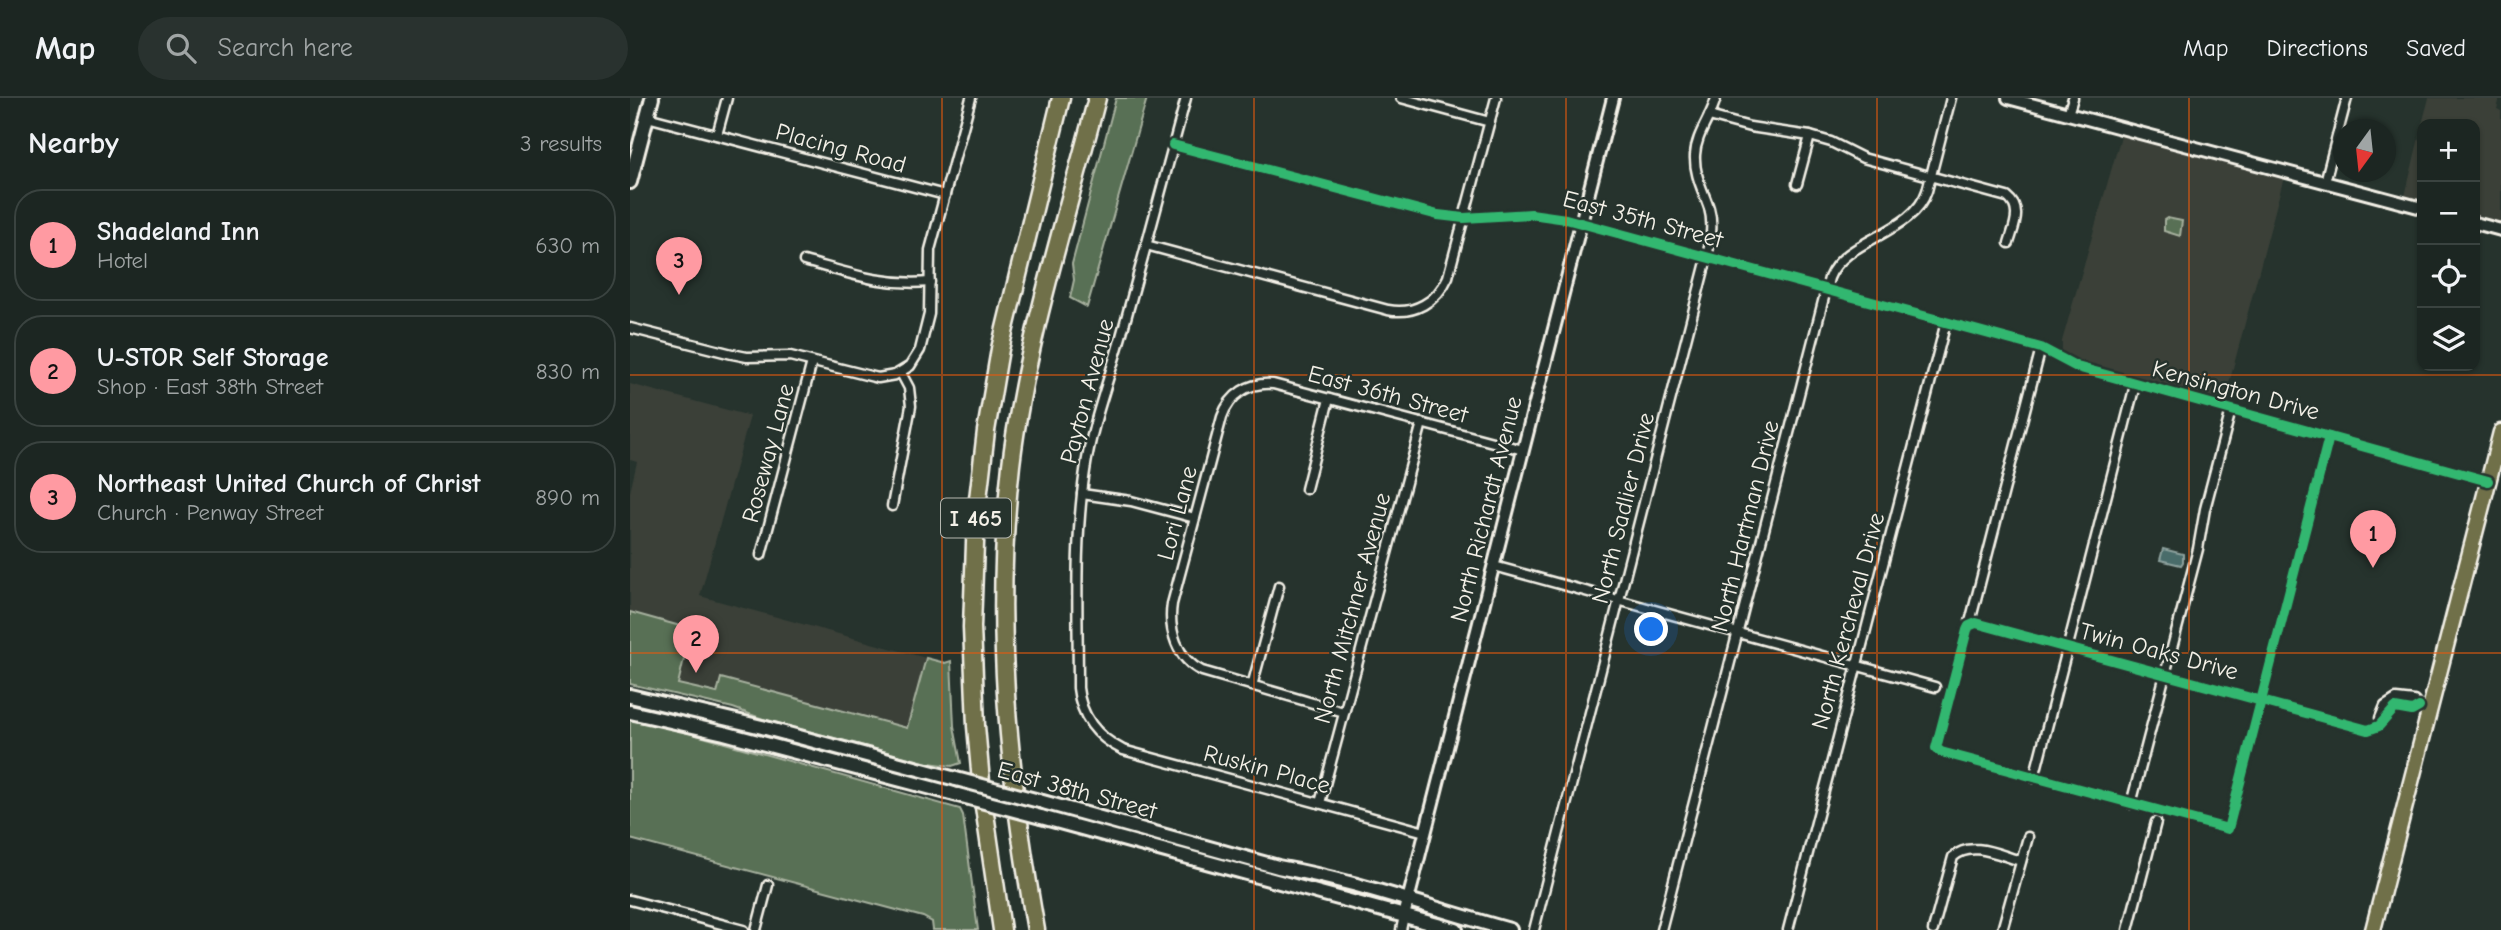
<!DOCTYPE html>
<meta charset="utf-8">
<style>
:root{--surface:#1c2622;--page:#29322f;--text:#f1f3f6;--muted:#a0a5a5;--line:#3a4340;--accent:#ff9aa2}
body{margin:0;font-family:"Comic Neue",sans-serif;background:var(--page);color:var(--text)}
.controls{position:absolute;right:21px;top:21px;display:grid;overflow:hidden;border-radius:14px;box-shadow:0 2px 5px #0004}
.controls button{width:63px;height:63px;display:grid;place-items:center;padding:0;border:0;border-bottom:2px solid var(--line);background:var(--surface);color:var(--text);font:35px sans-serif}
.compass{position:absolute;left:1703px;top:21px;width:63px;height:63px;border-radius:50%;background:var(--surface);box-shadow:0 2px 5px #0004;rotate:195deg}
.you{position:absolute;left:1022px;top:532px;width:24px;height:24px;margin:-18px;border:5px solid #fff;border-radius:50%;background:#1a73e8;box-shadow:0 0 0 10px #1a73e833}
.badge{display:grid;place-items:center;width:46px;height:46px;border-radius:50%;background:var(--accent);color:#111;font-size:23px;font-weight:700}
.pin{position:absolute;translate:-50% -58px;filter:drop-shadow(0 2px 4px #0008)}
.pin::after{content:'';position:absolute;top:37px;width:24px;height:21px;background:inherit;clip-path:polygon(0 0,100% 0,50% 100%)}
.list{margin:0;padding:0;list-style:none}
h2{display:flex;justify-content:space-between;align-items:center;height:91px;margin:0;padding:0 28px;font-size:30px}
h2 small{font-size:23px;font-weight:400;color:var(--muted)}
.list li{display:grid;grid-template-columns:46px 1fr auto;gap:21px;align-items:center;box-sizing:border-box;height:112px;margin:0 14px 14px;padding:0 14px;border:2px solid var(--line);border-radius:28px}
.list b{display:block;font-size:26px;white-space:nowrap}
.list p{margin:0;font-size:23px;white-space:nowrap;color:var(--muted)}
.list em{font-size:23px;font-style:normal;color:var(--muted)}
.icon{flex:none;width:38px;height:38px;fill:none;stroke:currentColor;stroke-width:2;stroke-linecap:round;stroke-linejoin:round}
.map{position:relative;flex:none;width:1871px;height:832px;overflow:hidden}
header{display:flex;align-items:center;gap:42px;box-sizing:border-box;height:98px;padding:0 35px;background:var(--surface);border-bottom:2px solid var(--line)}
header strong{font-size:33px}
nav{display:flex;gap:38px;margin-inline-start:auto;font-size:24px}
.search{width:490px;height:63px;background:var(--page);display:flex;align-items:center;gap:18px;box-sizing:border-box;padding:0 24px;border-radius:38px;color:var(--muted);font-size:26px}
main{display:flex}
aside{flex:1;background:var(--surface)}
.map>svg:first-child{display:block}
.built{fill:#3a4038}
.green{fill:#597054;stroke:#a6b09e;stroke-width:2}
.water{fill:#486c6b;stroke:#8da19d;stroke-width:2}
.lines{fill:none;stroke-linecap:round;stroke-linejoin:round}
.minor-casing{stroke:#f4f1e8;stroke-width:13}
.tertiary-casing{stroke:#f4f1e8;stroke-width:16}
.secondary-casing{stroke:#f4f1e8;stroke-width:18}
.primary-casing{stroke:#f4f1e8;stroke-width:19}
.motorway-casing{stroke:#f4f1e8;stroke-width:21}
.minor{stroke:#26332d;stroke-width:8}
.tertiary{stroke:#26332d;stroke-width:10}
.secondary{stroke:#26332d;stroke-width:12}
.primary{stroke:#70704a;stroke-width:14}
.motorway{stroke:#70704a;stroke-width:16}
.secondary-bridge-casing{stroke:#f4f1e8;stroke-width:18;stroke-linecap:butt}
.secondary-bridge{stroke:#26332d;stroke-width:12}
.cycleway-casing{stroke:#26332d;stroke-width:15}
.cycleway{stroke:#33b770;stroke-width:10}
.grid{fill:none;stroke:#e8590c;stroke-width:2;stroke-opacity:0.55}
.labels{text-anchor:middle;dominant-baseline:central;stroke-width:5;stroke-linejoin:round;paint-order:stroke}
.shield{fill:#26332d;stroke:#b6b8b0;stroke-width:2}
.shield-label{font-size:23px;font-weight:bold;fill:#f4f1e8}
.street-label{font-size:24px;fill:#f4f1e8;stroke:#26332d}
</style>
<header>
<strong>Map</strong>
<div class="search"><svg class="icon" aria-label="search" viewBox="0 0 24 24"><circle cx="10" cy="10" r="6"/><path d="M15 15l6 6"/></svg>Search here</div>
<nav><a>Map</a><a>Directions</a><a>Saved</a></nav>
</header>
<main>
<aside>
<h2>Nearby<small>3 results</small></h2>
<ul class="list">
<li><span class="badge">1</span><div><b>Shadeland Inn</b><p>Hotel</p></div><em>630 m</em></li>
<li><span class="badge">2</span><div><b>U-STOR Self Storage</b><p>Shop · East 38th Street</p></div><em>830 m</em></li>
<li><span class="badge">3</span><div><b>Northeast United Church of Christ</b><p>Church · Penway Street</p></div><em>890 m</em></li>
</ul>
</aside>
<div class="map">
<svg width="1871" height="832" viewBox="0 0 1871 832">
<rect width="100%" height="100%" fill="#26332d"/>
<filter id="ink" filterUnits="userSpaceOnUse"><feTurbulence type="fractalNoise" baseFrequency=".0143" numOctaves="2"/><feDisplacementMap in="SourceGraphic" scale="14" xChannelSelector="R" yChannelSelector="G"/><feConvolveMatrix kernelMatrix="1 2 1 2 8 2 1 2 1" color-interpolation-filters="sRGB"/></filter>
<g filter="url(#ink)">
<g class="built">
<polygon points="1799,0 1870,0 1867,11 1871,13 1871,124 1845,117 1845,26 1792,26"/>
<polygon points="1792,27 1792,103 1775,98"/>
<polygon points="1491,38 1654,79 1594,304 1466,268 1445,261 1432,253 1432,243"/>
<polygon points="0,286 120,318 70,498 296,560 277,630 91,581 87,595 48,586 61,531 0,514 0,394 7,364 0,362"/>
</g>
<g class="green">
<polygon points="486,0 517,0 457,209 440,200 444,182 442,166"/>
<polygon points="1537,120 1552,123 1550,138 1534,133 1534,122"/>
<polygon points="0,514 61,531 48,586 87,595 91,580 277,630 296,560 315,565 321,563 324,628 331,665 322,668 298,665 133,621 103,610 0,586"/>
<polygon points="0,622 34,628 330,711 333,717 348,832 303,832 302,824 293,819 0,741"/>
</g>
<polygon class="water" points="1533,451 1553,456 1553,464 1551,467 1530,462"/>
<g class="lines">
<defs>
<g id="minor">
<path d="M556,0C535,78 514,157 492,235C479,282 462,325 455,373C444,445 448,518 448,590C451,619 467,639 493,652L795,734"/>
<polyline points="771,0 860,24"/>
<polyline points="1438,16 1443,0"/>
<path d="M1079,18L1120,29L1180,38L1201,44L1233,60L1377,99C1393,111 1384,128 1379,145"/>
<polyline points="17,19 315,97"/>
<polyline points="87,37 97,0"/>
<polyline points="543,47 808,117 834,120 901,116 936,121 1411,250 1447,269 1858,383"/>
<polyline points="1695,84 1717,0"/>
<polyline points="1167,86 1180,38"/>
<path d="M516,147L758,212C784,217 807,204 818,179L866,0"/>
<path d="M174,163C219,175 252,188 300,184"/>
<polyline points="0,230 102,256 117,259 160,258 248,280 265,277 280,268 290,252 299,216 300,152 341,0"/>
<path d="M1699,339C1666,470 1631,600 1598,731L1311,654L1306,650L1337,532L1339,528L1346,525L1738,632L1749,628L1765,610L1782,613L1789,609"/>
<polyline points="676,391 699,301"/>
<polyline points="452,396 501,403 565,420"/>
<polyline points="262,408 281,308 279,290 271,275"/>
<polyline points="131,457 182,264"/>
<polyline points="864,468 1305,589"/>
<polyline points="1339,528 1411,250"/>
<polyline points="622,588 649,488"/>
<path d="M714,614L572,573C547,561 538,532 542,506L592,319C600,296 619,284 643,286L893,352"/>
<polyline points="1752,624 1750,620 1755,608 1766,601 1784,603 1789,609 1794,610"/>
<polyline points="1404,680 1505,287"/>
<polyline points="690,705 792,325"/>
<polyline points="1501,706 1568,451 1575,411 1601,312"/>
<polyline points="0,802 114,832"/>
<polyline points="126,832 138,787"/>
<polyline points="771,832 774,818"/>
<path d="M904,832L1077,160C1080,143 1084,127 1079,110C1073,92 1064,77 1065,57C1066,36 1081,20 1086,0"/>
<path d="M1031,832L1199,180C1215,140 1283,136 1297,93L1321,0"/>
<polyline points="1158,832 1316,224"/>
<path d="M1303,832L1323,759C1341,742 1369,757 1391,763"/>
<polyline points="1372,832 1398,739"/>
<polyline points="1498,832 1526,724"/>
</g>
<g id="tertiary">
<polyline points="1378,0 1792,110"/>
<polyline points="1845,125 1871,132"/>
<polyline points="774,818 983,0"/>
</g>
<g id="secondary">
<polyline points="0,84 22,0"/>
<polyline points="0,598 132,629 326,681"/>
<polyline points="0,614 94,635 328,697"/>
<path d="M409,703L648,769C727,783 803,811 880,832"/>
<polyline points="411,719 826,832"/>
</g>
<polyline id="primary" points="1743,832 1871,334"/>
<g id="motorway">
<polyline points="372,832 352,695 346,628 342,529 346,418 356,333 370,251 431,0"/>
<path d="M406,832C378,675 363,526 381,367C396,242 436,121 467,0"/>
</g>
</defs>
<use href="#minor" class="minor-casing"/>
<use href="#tertiary" class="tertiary-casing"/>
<use href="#secondary" class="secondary-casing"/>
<use href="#primary" class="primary-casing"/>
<use href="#motorway" class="motorway-casing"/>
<use href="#minor" class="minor"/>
<use href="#tertiary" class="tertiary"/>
<use href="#secondary" class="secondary"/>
<use href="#primary" class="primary"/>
<use href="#motorway" class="motorway"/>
<defs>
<g id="secondary-bridge">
<polyline points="326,681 409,703"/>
<polyline points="328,697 411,719"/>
</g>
</defs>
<use href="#secondary-bridge" class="secondary-bridge-casing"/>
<use href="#secondary-bridge" class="secondary-bridge"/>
<defs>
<g id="cycleway">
<polyline points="543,47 808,117 834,120 901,116 936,121 1411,250 1447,269 1858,383"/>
<path d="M1699,339C1666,470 1631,600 1598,731L1311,654L1306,650L1337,532L1339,528L1346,525L1738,632L1749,628L1765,610L1782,613L1789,609"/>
</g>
</defs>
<use href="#cycleway" class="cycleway-casing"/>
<use href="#cycleway" class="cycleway"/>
</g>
</g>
<path class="grid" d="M312,0V832M624,0V832M936,0V832M1247,0V832M1559,0V832M0,277H1871M0,555H1871"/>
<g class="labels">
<rect class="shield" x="311" y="400.5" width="70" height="39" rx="5"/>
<g class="shield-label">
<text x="346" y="420">I 465</text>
</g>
<g class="street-label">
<text transform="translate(211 50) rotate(15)">Placing Road</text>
<text transform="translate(1013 121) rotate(15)">East 35th Street</text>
<text transform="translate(1606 292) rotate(15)">Kensington Drive</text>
<text transform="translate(457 293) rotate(-75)">Payton Avenue</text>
<text transform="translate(758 296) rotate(15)">East 36th Street</text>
<text transform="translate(138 355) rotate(-75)">Roseway Lane</text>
<text transform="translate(993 410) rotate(-76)">North Sadlier Drive</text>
<text transform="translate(856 411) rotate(-76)">North Richardt Avenue</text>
<text transform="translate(547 415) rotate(-75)">Lori Lane</text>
<text transform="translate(1115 428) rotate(-76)">North Hartman Drive</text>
<text transform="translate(722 510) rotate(-75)">North Mitchner Avenue</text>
<text transform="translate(1218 523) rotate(-75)">North Kercheval Drive</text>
<text transform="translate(1529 553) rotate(15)">Twin Oaks Drive</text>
<text transform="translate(637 671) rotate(15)">Ruskin Place</text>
<text transform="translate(447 692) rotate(15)">East 38th Street</text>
</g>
</g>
</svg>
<div class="controls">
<button>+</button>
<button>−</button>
<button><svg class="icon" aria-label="locate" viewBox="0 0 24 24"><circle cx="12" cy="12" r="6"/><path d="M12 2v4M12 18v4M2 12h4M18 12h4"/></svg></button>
<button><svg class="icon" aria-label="layers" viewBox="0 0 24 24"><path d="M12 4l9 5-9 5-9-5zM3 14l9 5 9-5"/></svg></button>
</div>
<svg class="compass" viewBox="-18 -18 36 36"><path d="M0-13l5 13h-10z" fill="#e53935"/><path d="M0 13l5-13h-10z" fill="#a0a5a5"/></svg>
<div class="you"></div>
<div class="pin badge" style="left:1743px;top:470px">1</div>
<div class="pin badge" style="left:66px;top:575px">2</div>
<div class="pin badge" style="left:49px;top:197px">3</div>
</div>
</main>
